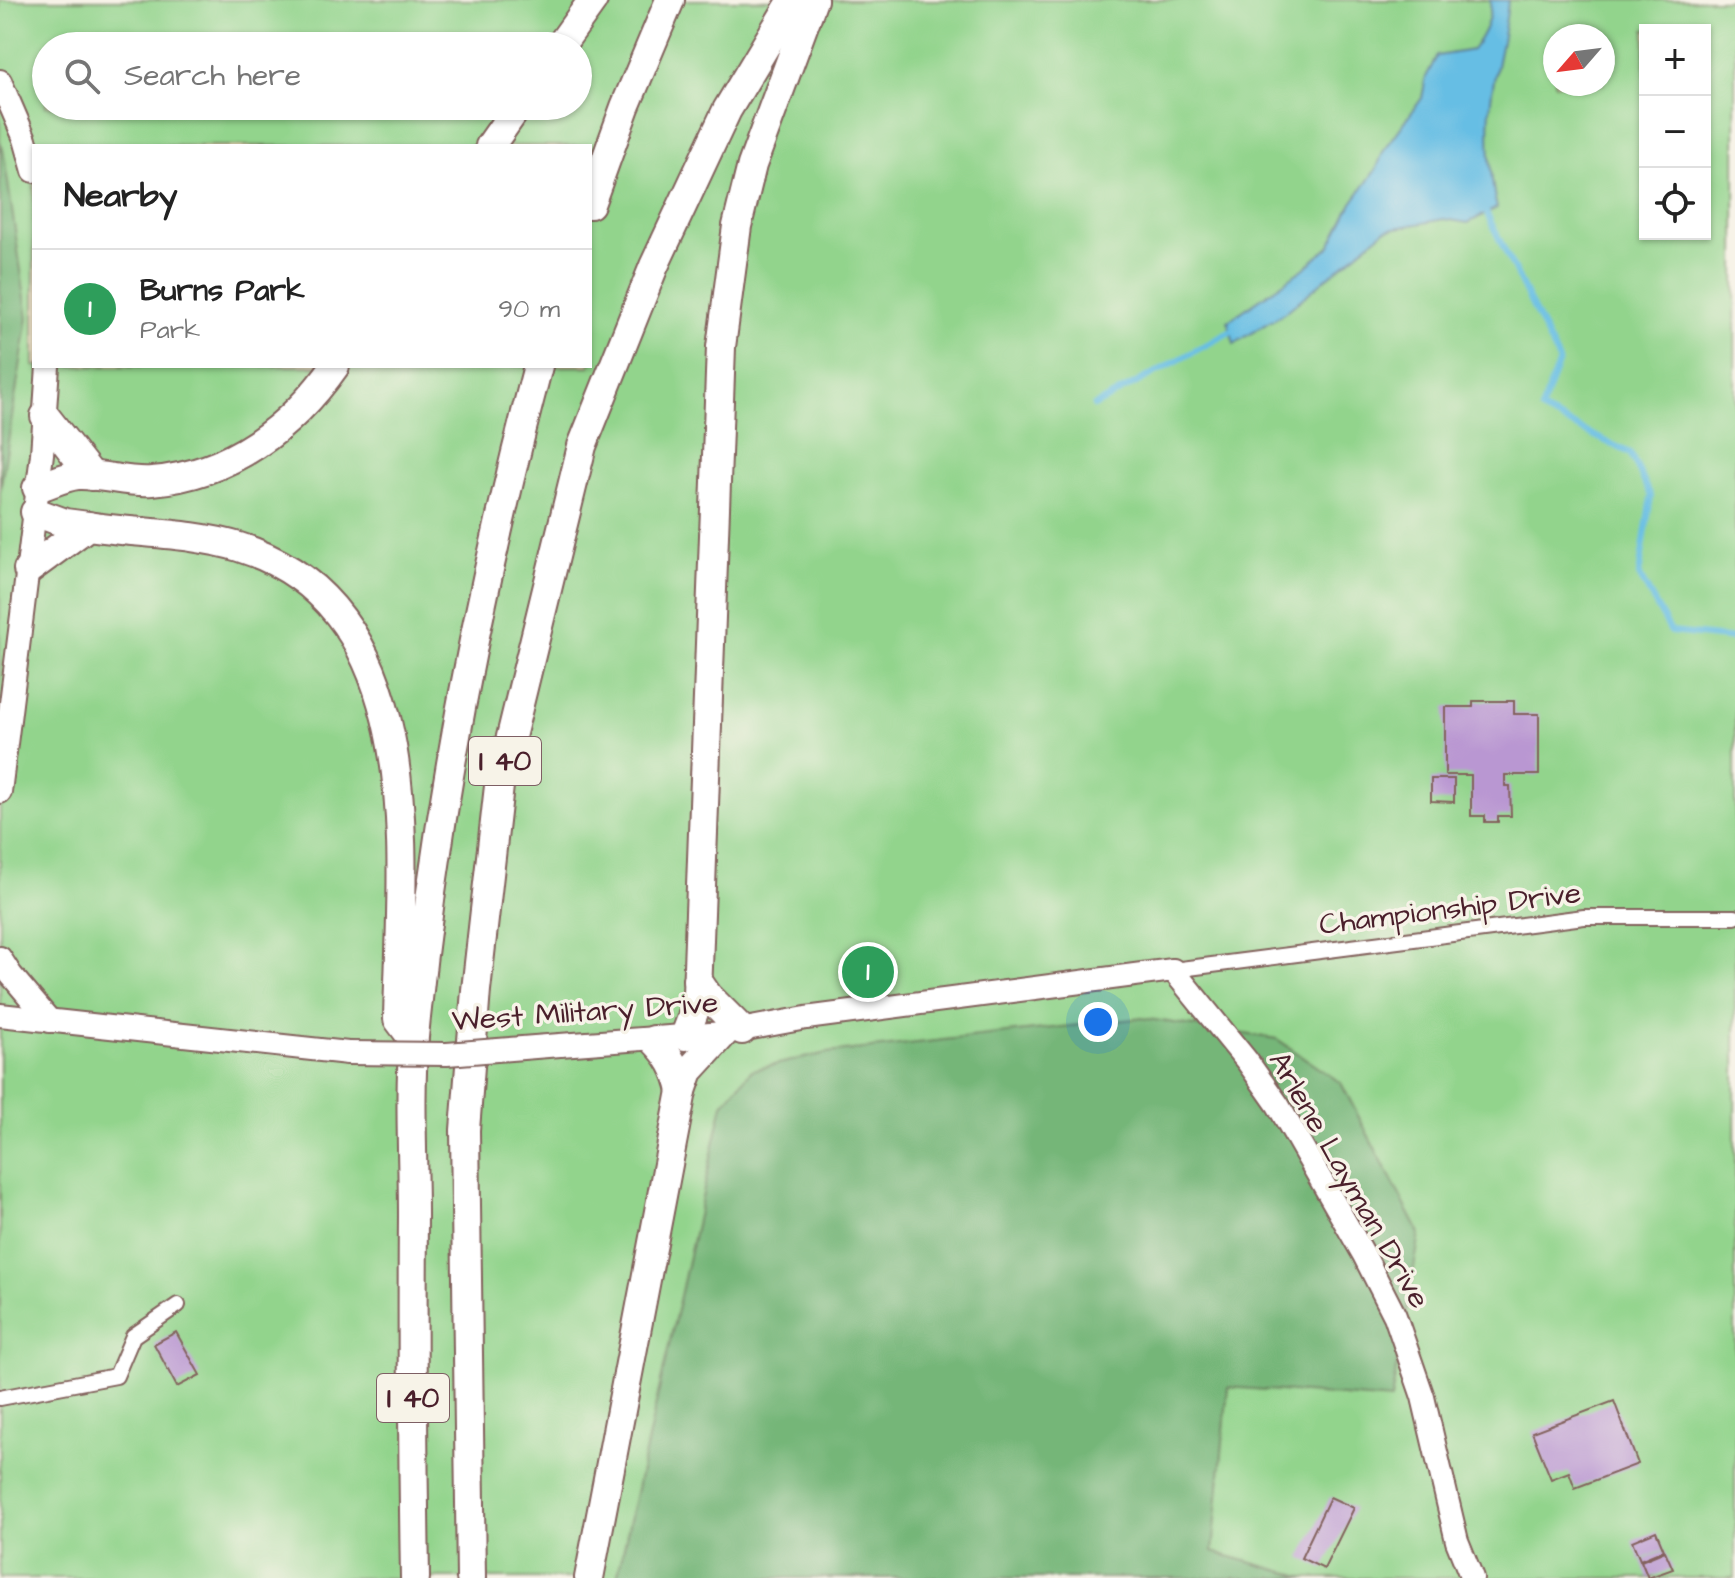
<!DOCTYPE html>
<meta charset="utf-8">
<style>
:root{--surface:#fff;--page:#f2f2f2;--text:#222;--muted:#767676;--line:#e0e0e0;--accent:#d1495b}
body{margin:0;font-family:"Architects Daughter",sans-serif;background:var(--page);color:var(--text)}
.controls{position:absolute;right:24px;top:24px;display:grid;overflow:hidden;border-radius:0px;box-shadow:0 2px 6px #0004}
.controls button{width:72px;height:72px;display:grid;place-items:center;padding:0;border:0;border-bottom:2px solid var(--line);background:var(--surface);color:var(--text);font:40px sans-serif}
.compass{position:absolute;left:1543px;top:24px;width:72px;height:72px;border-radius:50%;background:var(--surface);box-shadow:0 2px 6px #0004;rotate:242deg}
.you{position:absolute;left:1098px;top:1022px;width:28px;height:28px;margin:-20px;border:6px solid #fff;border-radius:50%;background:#1a73e8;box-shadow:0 0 0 12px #1a73e833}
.badge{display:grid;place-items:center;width:52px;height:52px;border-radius:50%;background:var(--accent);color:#fff;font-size:26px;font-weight:700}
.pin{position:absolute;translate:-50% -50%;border:4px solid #fff;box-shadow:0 2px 8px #0006}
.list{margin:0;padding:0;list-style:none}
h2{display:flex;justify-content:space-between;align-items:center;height:104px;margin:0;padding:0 32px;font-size:34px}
h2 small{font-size:26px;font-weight:400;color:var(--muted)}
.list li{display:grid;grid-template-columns:52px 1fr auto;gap:24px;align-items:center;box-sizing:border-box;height:120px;padding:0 32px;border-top:2px solid var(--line)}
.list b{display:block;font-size:30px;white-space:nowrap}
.list p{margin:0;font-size:26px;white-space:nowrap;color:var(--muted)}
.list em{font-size:26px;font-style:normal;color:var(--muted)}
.icon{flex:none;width:44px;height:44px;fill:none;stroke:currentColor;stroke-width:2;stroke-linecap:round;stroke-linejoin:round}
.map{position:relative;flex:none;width:1735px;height:1578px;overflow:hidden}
.search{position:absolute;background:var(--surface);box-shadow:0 2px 6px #0004;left:32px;top:32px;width:560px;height:88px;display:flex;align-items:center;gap:20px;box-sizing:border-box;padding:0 28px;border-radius:44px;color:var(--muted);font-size:30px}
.panel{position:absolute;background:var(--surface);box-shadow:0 2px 6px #0004;left:32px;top:144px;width:560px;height:224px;border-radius:0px}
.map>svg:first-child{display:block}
.green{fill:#92d48c;stroke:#6e7a5c;stroke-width:2;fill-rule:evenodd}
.forest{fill:#75b678;stroke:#606a52;stroke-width:2}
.water{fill:#66bee4;stroke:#586e88;stroke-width:2}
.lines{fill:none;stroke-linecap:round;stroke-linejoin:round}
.stream{stroke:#66bee4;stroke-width:6}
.building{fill:#b997d2}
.street-casing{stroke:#83625d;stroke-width:18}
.secondary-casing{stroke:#83625d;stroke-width:26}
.highway-casing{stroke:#83625d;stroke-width:32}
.street{stroke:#fff;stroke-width:14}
.secondary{stroke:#fff;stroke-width:22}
.highway{stroke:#fff;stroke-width:28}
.secondary-bridge-casing{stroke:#83625d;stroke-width:26;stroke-linecap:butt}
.secondary-bridge{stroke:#fff;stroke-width:22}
.labels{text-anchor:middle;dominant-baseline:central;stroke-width:7;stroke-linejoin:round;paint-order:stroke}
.shield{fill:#f7f3e8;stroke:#7e5f64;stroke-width:2}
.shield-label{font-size:28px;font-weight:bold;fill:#4a1f2b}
.street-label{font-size:30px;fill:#4a1f2b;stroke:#f7f3e8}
</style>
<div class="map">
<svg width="1735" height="1578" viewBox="0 0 1735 1578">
<rect width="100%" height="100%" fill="#f7f3e8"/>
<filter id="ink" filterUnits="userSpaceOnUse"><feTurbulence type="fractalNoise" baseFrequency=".0125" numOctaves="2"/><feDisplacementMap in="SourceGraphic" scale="16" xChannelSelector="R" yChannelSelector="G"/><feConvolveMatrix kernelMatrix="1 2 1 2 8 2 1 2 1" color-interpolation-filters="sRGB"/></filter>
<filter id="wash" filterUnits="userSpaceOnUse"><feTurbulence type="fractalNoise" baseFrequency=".006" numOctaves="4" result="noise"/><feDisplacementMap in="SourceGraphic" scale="32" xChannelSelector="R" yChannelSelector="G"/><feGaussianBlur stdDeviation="1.8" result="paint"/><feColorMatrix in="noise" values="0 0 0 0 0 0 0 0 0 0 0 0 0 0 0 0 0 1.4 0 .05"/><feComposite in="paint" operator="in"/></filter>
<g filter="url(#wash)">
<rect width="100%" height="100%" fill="#edddbb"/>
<path class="green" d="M0,0H1735V1578H0ZM1645,30H1705V234H1645ZM1555,36H1603V84H1555ZM46,46H578V106H46ZM34,146H590V366H34Z"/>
<g class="forest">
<polygon points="0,141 3,149 28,318 0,491"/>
<polygon points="1142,1018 1277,1039 1341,1083 1420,1234 1391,1400 1228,1387 1213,1552 1306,1578 617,1578 723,1104 752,1070 827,1053"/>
</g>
<path class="water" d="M1490,0H1508C1506,31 1497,61 1492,92C1487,125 1489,176 1497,208L1468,223L1444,219L1385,230L1287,311L1234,344L1228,321L1306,267L1329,247L1352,203L1377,168L1383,152L1422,98L1426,77L1437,56L1472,50C1483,36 1492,19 1490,0Z"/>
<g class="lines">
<g class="stream">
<polyline points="1484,208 1559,361 1541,410 1630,453 1651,496 1639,575 1671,632 1735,639"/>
<polyline points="1094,406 1237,328"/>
</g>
</g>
<g id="blocks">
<g class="building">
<polygon points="1473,701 1514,701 1514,714 1539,714 1539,775 1505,775 1505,786 1510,786 1511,816 1498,816 1498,822 1485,822 1485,816 1471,816 1471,775 1445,775 1445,707 1473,707"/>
<polygon points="1431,779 1454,779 1454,802 1431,801"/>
<polygon points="176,1332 200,1375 177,1387 154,1344"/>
<polygon points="1614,1401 1638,1464 1575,1488 1569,1472 1551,1479 1532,1432"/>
<polygon points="1330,1497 1354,1508 1324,1569 1301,1558"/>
<polygon points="1656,1531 1664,1550 1640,1560 1632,1541"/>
<polygon points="1665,1551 1673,1569 1648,1578 1641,1561"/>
</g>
</g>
</g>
<g filter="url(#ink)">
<use href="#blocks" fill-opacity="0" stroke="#83625d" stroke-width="2"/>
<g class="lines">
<defs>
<g id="street">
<polyline points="1173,970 1584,917 1735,917"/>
<polyline points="0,1398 116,1376 133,1336 178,1305"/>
</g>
<g id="secondary">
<polyline points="0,81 25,139 34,171"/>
<polyline points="0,792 42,454 48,366"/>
<polyline points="0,958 11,975 50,1021"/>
<polyline points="0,1015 348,1053"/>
<polyline points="560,1045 724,1033 806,1018 1173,970 1247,1061 1278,1105 1364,1255 1395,1316 1423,1397 1457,1541 1472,1578"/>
</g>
<g id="highway">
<polyline points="560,46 593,0"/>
<polyline points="490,146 518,106"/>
<polyline points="590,204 625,107 670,0"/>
<polyline points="45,416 92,476"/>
<path d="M37,488C50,484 65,476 78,475C103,474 127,483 152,481C230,475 292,427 335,366"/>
<polyline points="35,512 65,523 88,526"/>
<path d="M28,570L88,526C138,534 190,532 239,547C432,607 401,861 398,1019L410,1035"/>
<polyline points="697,980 708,996 742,1030"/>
<polyline points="685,1036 694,1012 697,994 721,347 737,226 752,165 813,0"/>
<path d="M654,1040C670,1056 677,1069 682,1091"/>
<path d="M415,1578C413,1457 412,1336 413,1215C413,1158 409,1093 414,1037C436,808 480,587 538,366"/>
<polyline points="471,1578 465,1130 476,990 499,786 582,446 654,266 727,110 793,0"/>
<polyline points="589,1578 682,1091 689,1071 724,1033"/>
</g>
</defs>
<use href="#street" class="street-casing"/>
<use href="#secondary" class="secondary-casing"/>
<use href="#highway" class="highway-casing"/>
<use href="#street" class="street"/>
<use href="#secondary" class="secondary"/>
<use href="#highway" class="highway"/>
<defs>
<polyline id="secondary-bridge" points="348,1053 447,1054 560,1045"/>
</defs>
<use href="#secondary-bridge" class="secondary-bridge-casing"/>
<use href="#secondary-bridge" class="secondary-bridge"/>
</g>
</g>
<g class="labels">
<g class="shield">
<rect x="469" y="737" width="72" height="48" rx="6"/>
<rect x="377" y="1374" width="72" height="48" rx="6"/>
</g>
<g class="shield-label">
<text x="505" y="761">I 40</text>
<text x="413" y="1398">I 40</text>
</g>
<g class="street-label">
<text transform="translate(1450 909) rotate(-7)">Championship Drive</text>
<text transform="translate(585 1012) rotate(-4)">West Military Drive</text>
<text transform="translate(1349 1180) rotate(60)">Arlene Layman Drive</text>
</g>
</g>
</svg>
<div class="controls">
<button>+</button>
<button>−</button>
<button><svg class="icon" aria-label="locate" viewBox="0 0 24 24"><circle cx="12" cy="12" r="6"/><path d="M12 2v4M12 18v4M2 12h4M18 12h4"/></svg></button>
</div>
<svg class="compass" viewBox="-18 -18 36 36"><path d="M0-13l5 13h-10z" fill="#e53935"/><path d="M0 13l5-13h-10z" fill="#767676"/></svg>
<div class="you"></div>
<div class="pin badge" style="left:868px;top:972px;background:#2e9e5b">1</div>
<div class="search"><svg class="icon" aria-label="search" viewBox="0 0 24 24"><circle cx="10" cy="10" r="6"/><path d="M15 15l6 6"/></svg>Search here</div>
<section class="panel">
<h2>Nearby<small></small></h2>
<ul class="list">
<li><span class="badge" style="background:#2e9e5b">1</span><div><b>Burns Park</b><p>Park</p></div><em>90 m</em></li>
</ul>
</section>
</div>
